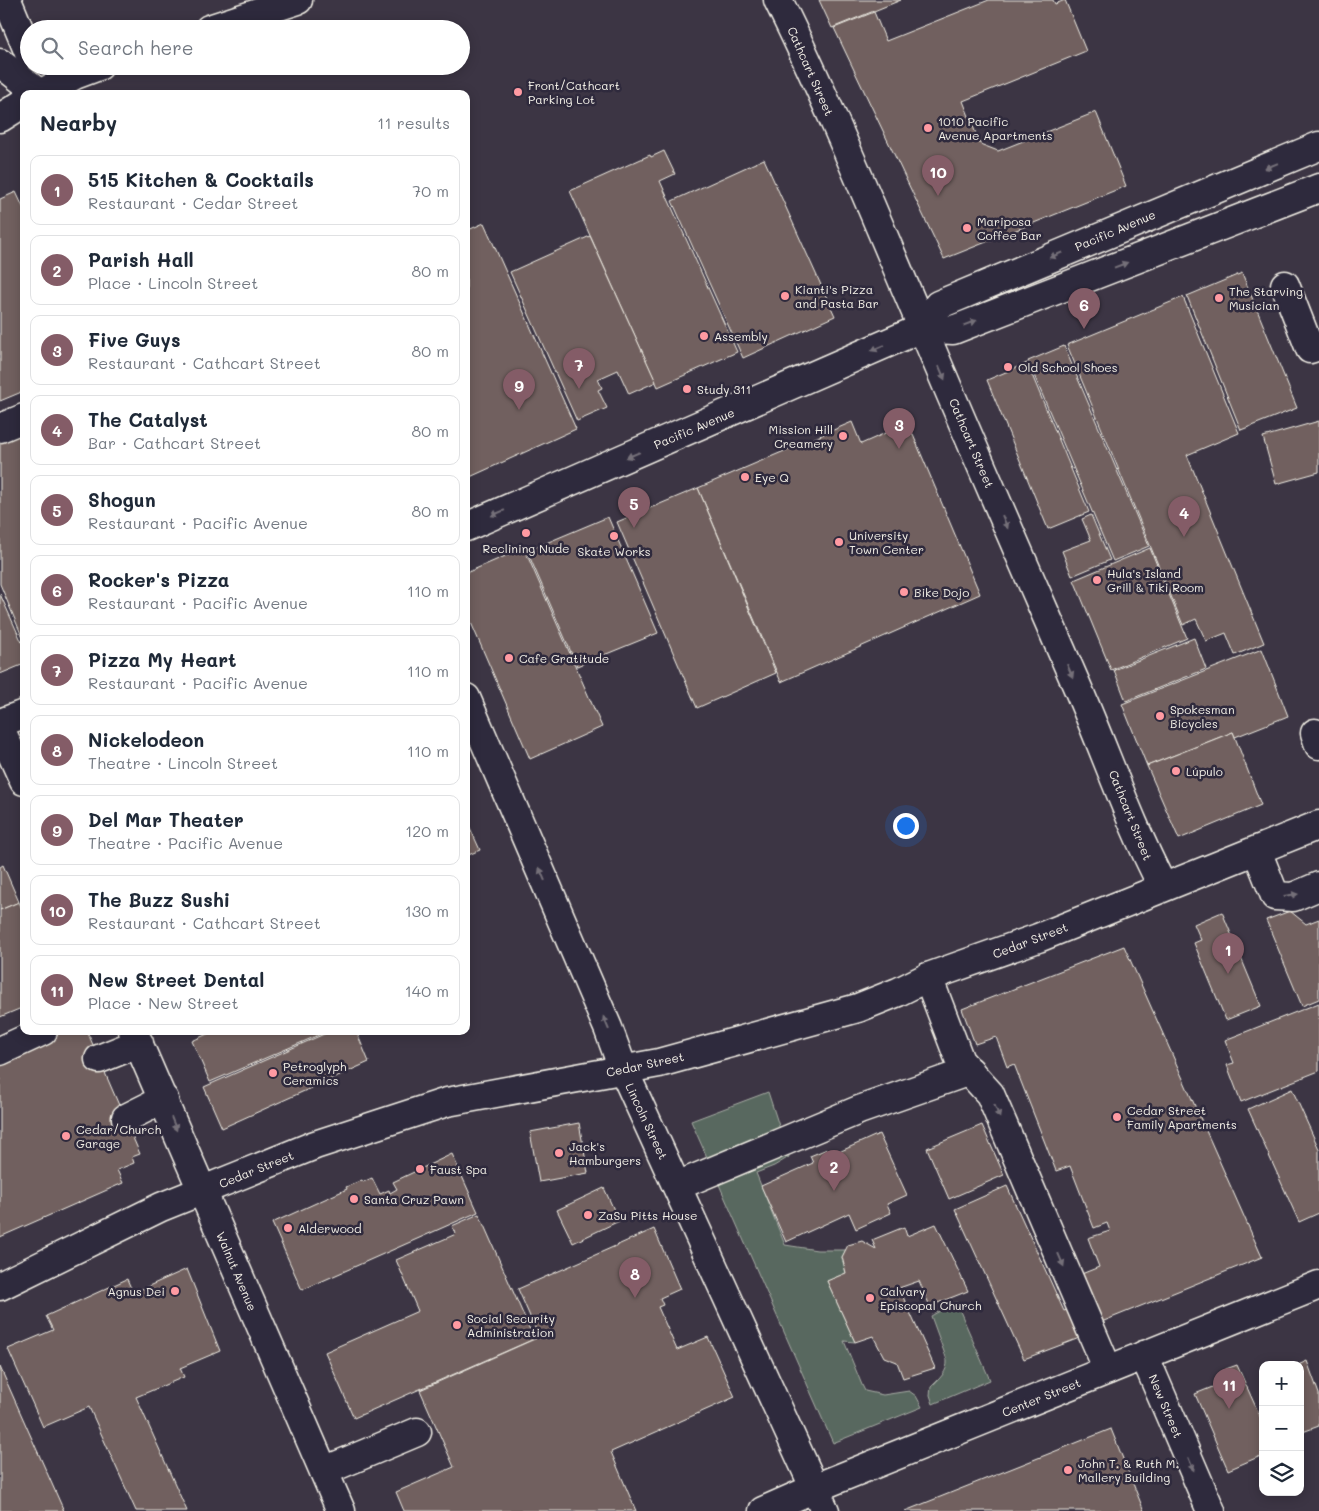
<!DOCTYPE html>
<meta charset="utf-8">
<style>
:root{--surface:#fff;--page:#f2f2f3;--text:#1f2937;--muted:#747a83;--line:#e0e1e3;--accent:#845c67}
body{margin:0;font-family:Mali,sans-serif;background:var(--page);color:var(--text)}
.controls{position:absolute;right:15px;bottom:15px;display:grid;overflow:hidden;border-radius:10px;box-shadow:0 2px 12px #0003}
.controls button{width:45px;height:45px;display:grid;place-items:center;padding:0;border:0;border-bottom:1px solid var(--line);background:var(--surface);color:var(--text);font:25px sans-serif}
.you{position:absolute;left:905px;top:825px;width:18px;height:18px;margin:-12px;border:4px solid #fff;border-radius:50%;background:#1a73e8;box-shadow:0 0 0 8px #1a73e833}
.badge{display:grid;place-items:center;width:32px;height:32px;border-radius:50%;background:var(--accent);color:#fff;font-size:16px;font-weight:700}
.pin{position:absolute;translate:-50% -41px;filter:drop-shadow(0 1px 2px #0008)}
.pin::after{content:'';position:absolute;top:26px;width:18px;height:15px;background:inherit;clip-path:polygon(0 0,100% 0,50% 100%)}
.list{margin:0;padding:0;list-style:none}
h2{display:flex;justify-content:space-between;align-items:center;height:65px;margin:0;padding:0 20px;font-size:21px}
h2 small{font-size:16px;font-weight:400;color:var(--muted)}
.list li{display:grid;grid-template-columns:32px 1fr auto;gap:15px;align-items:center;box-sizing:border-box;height:70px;margin:0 10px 10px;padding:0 10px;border:1px solid var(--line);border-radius:10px}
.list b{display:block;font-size:19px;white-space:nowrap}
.list p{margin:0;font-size:16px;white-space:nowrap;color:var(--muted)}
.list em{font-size:16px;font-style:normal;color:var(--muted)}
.icon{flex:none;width:28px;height:28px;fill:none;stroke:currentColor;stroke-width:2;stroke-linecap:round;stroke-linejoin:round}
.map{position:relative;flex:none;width:1319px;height:1511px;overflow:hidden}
.search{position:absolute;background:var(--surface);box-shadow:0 2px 12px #0003;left:20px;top:20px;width:450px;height:55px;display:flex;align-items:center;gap:12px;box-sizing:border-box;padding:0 18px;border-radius:28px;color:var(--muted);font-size:19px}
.panel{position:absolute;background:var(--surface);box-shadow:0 2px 12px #0003;left:20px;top:90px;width:450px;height:945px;border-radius:10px}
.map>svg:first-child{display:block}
.green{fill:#59685f;stroke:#a6aca4}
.building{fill:#71615e;stroke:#f4f1e8}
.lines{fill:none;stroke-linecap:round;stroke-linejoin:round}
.minor-casing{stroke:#f4f1e8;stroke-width:31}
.major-casing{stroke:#f4f1e8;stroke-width:31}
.minor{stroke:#2f2a3d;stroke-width:28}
.major{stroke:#2f2a3d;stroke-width:28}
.oneway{fill:#747079}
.poi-dot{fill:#ff9aa2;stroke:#2f2a3d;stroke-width:2}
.labels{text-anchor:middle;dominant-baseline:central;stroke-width:5;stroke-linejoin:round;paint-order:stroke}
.street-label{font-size:12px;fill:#f4f1e8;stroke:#2f2a3d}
.poi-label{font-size:12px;fill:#f4f1e8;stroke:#2f2a3d;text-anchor:start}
</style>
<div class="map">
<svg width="1319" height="1511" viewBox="0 0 1319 1511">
<rect width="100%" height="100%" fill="#3c3544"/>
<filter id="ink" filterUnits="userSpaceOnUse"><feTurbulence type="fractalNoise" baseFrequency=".02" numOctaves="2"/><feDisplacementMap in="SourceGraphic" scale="10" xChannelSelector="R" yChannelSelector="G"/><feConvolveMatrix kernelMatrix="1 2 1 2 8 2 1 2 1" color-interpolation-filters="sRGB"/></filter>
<g filter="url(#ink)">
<g class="green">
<polygon points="768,1092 789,1157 774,1166 756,1173 785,1245 817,1250 846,1250 842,1257 846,1273 827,1281 855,1342 844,1341 862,1385 865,1391 883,1395 909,1391 916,1396 922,1407 833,1443 691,1121"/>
<path d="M956,1302L990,1380L933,1404L930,1395L931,1387C939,1379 948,1372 947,1360L931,1316Z"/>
</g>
<g class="building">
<polygon points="819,0 901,0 832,28"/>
<polygon points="989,0 1053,0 1055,4 1065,0 1086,51 963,101 980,144 998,151 1096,112 1126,186 944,259 834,28 874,12 886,41"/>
<polygon points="664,151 675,174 660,181 737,352 658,387 570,191 650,155 651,157"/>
<polygon points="764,159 835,316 743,358 672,201"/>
<polygon points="16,192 24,209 24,391 0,401 0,199"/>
<polygon points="484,223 576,429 470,477 466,468 466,231"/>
<polygon points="590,236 656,382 629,394 618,370 598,379 602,388 598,390 607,408 577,421 510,272"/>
<polygon points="1242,273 1297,408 1241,430 1187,296"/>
<polygon points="1183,297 1239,433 1187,455 1264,643 1235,655 1226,633 1206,641 1196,619 1183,625 1067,345"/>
<polygon points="1064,346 1149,546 1113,561 1028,361"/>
<polygon points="1027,363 1089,512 1048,529 987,380"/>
<polygon points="24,420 24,641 0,584 0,431"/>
<polygon points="1319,421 1319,472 1276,484 1263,437"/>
<polygon points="852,422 861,444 908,423 980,594 781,682 698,488"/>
<polygon points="698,488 776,673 697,708 617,522"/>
<polygon points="1091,515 1110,560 1072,576 1062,551 1091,540 1082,519"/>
<polygon points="608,517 658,633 577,666 527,551"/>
<polygon points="524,548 602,727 530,759 466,611 466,573"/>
<polygon points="1150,548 1187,638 1111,670 1074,580"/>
<polygon points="0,594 24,647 24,664 0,674"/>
<polygon points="1194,638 1206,669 1126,701 1114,670"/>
<polygon points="1262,649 1288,716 1235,737 1233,732 1147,766 1122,704"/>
<polygon points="1233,732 1261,805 1179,839 1147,766"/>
<polygon points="466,819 480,850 466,856"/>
<polygon points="3,865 19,902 0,910 0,867"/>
<polygon points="19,902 24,914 24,1007 0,1017 0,910"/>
<polygon points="1290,911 1306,924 1319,919 1319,999 1302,1006 1266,920"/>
<polygon points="1222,912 1261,1006 1226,1020 1194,943 1201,940 1194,924"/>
<polygon points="1124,946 1262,1257 1094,1325 1074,1277 1099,1267 1088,1238 1110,1231 1107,1223 1094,1228 1070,1166 1056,1171 1014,1064 1007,1067 996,1037 975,1044 962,1009"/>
<polygon points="1319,1003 1319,1071 1241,1102 1227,1065 1234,1063 1225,1040"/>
<polygon points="24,1031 87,1031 140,1154 132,1157 134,1163 117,1170 123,1183 0,1237 0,1041"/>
<polygon points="214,1031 328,1031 210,1082 192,1041"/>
<polygon points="331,1031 356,1031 369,1062 222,1128 204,1087"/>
<polygon points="1292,1089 1319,1149 1319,1213 1299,1222 1248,1109"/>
<polygon points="579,1123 588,1173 539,1182 530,1132"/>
<polygon points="982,1125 1004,1175 949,1199 927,1148"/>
<polygon points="879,1134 907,1195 887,1204 891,1213 856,1229 849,1213 786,1242 761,1186 813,1163 810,1156 827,1149 830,1156"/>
<polygon points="452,1154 478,1212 302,1290 272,1223 347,1189 346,1187 362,1180 363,1182 372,1178 380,1194 389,1190 390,1193 397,1189 393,1182"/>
<polygon points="1007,1186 1064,1311 1069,1309 1082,1337 1024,1359 955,1209"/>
<polygon points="604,1188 619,1221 573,1243 557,1210"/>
<polygon points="479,1214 534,1339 354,1418 325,1352 418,1311 396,1260 456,1234 452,1226"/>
<polygon points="936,1224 968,1291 930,1306 919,1281 899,1288 935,1368 903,1378 897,1362 884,1357 873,1336 855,1342 827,1281 846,1273 842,1257 848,1245 862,1241 876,1249 872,1240 904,1227 907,1236"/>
<polygon points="654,1229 680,1289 660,1298 663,1305 658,1307 677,1350 708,1337 735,1397 611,1452 636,1511 404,1511 396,1492 454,1467 420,1390 539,1337 518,1289"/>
<polygon points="187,1269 220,1351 180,1368 184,1377 136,1397 187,1511 136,1511 89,1407 43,1427 8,1349 53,1330 46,1316 127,1279 133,1293"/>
<polygon points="1307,1361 1319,1394 1319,1426 1300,1433 1300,1365 1298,1365"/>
<polygon points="1237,1365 1263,1423 1263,1455 1228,1470 1195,1394 1230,1380 1226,1369"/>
<polygon points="0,1367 64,1511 0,1511"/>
<polygon points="1111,1429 1144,1511 905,1511"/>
</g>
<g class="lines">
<defs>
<g id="minor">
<path d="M778,0C831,107 876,219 923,329C972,446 1023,562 1073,677C1104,747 1128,820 1163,887"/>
<polyline points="1285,285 1310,349 1319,346"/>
<polyline points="922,328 938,305 1319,146"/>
<polyline points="0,428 24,418"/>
<polyline points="466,527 922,328 953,330 1319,188"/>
<polyline points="466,698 608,1028 623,1069 825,1511"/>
<polyline points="0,723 24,714"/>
<polyline points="0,728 24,781"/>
<polyline points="1315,733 1319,745"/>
<polyline points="1257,851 1275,896 1293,897 1319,886"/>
<polyline points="928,977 960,1061 990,1094 1108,1370"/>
<polyline points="133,1031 341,1511"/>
<polyline points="0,1051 43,1031"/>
<polyline points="99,1059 139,1043"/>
<polyline points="126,1118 164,1099"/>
<polyline points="677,1186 859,1110 970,1071"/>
<polyline points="0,1286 161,1207 315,1145 447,1102 659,1063 858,1008 898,992 928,977 1038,938 1319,825"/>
<polyline points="1144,1355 1211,1511"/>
<polyline points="324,1471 417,1432"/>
</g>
<g id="major">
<polyline points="7,0 29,53"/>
<polyline points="209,29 298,0"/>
<polyline points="0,63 40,94"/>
<polyline points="40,94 75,75 99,66"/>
<polyline points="0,118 24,103"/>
<polyline points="763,1511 815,1488 1319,1285"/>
</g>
</defs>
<use href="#minor" class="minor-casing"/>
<use href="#major" class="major-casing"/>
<use href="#minor" class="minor"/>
<use href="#major" class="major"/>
</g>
<defs><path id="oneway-solid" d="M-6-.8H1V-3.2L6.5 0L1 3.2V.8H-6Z" transform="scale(1.25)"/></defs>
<g class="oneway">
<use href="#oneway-solid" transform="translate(1271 166) rotate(158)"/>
<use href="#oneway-solid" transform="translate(1056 255) rotate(157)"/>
<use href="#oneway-solid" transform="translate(1121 265) rotate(-21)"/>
<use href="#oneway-solid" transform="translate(970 323) rotate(-21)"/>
<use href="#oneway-solid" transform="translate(878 348) rotate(157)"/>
<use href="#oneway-solid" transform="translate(942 373) rotate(67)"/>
<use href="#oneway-solid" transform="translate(633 455) rotate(157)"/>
<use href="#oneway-solid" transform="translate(498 513) rotate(157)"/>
<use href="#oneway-solid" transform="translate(1005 522) rotate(67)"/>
<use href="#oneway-solid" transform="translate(1070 671) rotate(66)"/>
<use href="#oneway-solid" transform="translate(542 874) rotate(-113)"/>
<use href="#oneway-solid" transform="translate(1291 895) rotate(-7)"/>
<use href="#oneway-solid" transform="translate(606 1023) rotate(-113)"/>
<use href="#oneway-solid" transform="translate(997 1111) rotate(67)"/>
<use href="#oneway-solid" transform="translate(174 1124) rotate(68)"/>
<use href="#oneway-solid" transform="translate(1061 1260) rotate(67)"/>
<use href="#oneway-solid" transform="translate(1191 1464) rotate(67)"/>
</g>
</g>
<g class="poi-dot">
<circle cx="518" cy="92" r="5"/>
<circle cx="928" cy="128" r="5"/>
<circle cx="967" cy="228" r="5"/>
<circle cx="785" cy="296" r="5"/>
<circle cx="1219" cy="298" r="5"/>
<circle cx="704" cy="336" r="5"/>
<circle cx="1008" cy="367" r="5"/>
<circle cx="687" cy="389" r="5"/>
<circle cx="843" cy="436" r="5"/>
<circle cx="745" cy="477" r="5"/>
<circle cx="526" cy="533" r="5"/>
<circle cx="614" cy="536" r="5"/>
<circle cx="839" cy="542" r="5"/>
<circle cx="1097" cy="580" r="5"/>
<circle cx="904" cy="592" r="5"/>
<circle cx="509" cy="658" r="5"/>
<circle cx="1160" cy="716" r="5"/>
<circle cx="1176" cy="771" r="5"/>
<circle cx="273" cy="1073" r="5"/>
<circle cx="1117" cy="1117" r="5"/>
<circle cx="66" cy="1136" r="5"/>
<circle cx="559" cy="1153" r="5"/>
<circle cx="420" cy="1169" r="5"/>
<circle cx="354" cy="1199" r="5"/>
<circle cx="588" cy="1215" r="5"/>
<circle cx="288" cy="1228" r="5"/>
<circle cx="175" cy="1291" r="5"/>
<circle cx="870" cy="1298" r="5"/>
<circle cx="457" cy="1325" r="5"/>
<circle cx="1068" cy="1470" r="5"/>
</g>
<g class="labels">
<g class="street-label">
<text transform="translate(811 71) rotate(66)">Cathcart Street</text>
<text transform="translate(1115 230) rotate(-23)">Pacific Avenue</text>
<text transform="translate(694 428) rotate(-23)">Pacific Avenue</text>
<text transform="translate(972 443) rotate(67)">Cathcart Street</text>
<text transform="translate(1131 815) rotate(68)">Cathcart Street</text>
<text transform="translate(1030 940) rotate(-21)">Cedar Street</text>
<text transform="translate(645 1064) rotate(-12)">Cedar Street</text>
<text transform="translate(647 1121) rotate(65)">Lincoln Street</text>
<text transform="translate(256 1169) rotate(-22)">Cedar Street</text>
<text transform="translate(237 1271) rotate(67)">Walnut Avenue</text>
<text transform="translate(1041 1397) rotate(-22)">Center Street</text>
<text transform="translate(1166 1406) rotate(67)">New Street</text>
</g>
<g class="poi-label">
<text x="528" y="85">Front/Cathcart<tspan x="528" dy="14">Parking Lot</tspan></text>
<text x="938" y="121">1010 Pacific<tspan x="938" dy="14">Avenue Apartments</tspan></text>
<text x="977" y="221">Mariposa<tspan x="977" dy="14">Coffee Bar</tspan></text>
<text x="795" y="289">Kianti's Pizza<tspan x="795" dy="14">and Pasta Bar</tspan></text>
<text x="1229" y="291">The Starving<tspan x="1229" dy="14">Musician</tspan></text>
<text x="714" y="336">Assembly</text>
<text x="1018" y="367">Old School Shoes</text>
<text x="697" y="389">Study 311</text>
<text x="833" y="429" text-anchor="end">Mission Hill<tspan x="833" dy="14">Creamery</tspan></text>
<text x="755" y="477">Eye Q</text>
<text x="849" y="535">University<tspan x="849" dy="14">Town Center</tspan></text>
<text x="526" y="548" text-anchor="middle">Reclining Nude</text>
<text x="614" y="551" text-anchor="middle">Skate Works</text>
<text x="1107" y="573">Hula's Island<tspan x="1107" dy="14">Grill &amp; Tiki Room</tspan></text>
<text x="914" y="592">Bike Dojo</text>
<text x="519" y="658">Cafe Gratitude</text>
<text x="1170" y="709">Spokesman<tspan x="1170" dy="14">Bicycles</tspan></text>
<text x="1186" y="771">Lúpulo</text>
<text x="283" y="1066">Petroglyph<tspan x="283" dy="14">Ceramics</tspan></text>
<text x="1127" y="1110">Cedar Street<tspan x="1127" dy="14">Family Apartments</tspan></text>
<text x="76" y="1129">Cedar/Church<tspan x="76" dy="14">Garage</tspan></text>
<text x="569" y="1146">Jack's<tspan x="569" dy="14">Hamburgers</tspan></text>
<text x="430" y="1169">Faust Spa</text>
<text x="364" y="1199">Santa Cruz Pawn</text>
<text x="598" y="1215">ZaSu Pitts House</text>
<text x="298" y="1228">Alderwood</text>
<text x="165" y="1291" text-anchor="end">Agnus Dei</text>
<text x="880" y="1291">Calvary<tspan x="880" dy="14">Episcopal Church</tspan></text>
<text x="467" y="1318">Social Security<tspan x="467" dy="14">Administration</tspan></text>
<text x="1078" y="1463">John T. &amp; Ruth M.<tspan x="1078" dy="14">Mallery Building</tspan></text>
</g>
</g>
</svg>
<div class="controls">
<button>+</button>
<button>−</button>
<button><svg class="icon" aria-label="layers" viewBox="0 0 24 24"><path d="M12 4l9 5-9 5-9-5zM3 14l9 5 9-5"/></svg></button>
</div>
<div class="you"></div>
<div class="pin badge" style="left:1228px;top:974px">1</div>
<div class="pin badge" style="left:834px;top:1191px">2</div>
<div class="pin badge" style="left:899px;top:449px">3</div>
<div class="pin badge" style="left:1184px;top:537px">4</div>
<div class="pin badge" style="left:634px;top:528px">5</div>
<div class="pin badge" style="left:1084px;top:329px">6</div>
<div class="pin badge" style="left:579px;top:389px">7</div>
<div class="pin badge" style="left:635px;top:1298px">8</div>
<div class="pin badge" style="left:519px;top:410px">9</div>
<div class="pin badge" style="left:938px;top:196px">10</div>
<div class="pin badge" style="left:1229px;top:1409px">11</div>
<div class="search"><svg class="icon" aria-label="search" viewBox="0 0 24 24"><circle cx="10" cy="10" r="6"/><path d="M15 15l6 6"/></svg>Search here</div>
<section class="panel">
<h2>Nearby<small>11 results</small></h2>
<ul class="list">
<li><span class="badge">1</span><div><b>515 Kitchen &amp; Cocktails</b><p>Restaurant · Cedar Street</p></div><em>70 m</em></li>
<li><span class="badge">2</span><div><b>Parish Hall</b><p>Place · Lincoln Street</p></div><em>80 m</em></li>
<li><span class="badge">3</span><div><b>Five Guys</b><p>Restaurant · Cathcart Street</p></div><em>80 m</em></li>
<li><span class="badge">4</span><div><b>The Catalyst</b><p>Bar · Cathcart Street</p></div><em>80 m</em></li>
<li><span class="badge">5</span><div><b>Shogun</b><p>Restaurant · Pacific Avenue</p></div><em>80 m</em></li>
<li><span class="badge">6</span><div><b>Rocker's Pizza</b><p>Restaurant · Pacific Avenue</p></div><em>110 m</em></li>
<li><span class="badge">7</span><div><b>Pizza My Heart</b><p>Restaurant · Pacific Avenue</p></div><em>110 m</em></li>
<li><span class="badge">8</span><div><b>Nickelodeon</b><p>Theatre · Lincoln Street</p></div><em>110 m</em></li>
<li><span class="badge">9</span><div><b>Del Mar Theater</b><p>Theatre · Pacific Avenue</p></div><em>120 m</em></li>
<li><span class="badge">10</span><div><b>The Buzz Sushi</b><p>Restaurant · Cathcart Street</p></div><em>130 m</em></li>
<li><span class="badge">11</span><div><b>New Street Dental</b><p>Place · New Street</p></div><em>140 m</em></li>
</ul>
</section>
</div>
